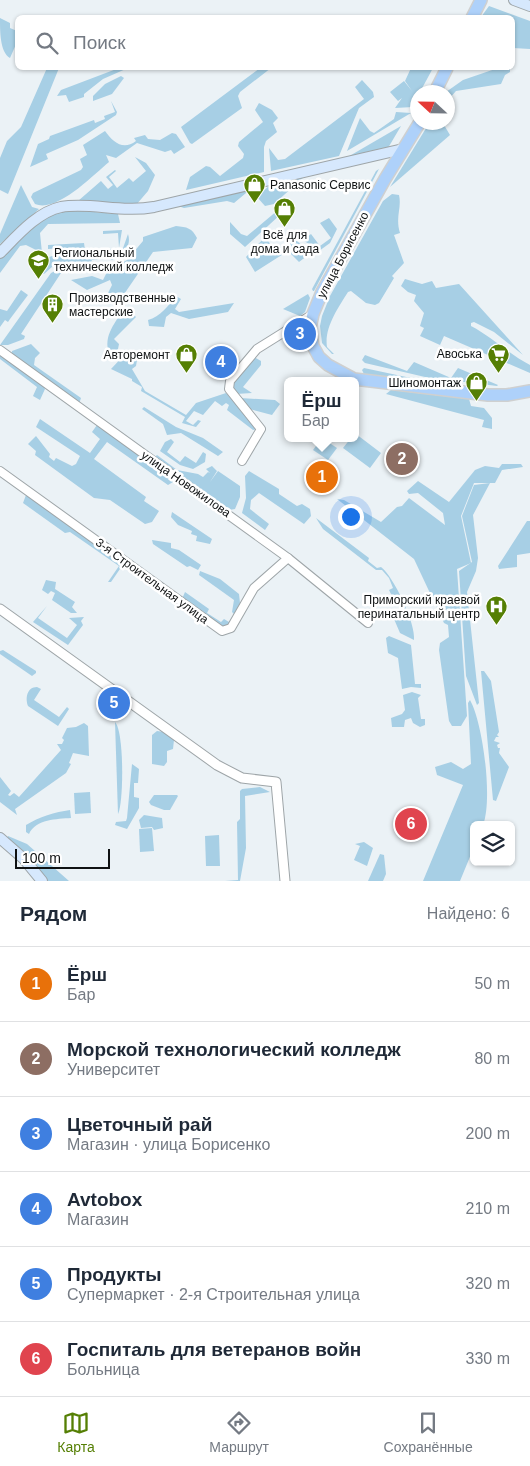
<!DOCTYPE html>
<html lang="ru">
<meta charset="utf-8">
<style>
:root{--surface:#fff;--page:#f6f6f7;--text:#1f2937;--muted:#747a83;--line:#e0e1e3;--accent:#557f04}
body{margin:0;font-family:Helvetica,sans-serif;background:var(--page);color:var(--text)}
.controls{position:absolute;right:15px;bottom:15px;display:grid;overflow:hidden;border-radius:8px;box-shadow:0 1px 4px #0004}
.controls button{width:45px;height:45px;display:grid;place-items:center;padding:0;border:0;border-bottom:1px solid var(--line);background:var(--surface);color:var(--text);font:25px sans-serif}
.compass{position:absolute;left:410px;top:85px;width:45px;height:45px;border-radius:50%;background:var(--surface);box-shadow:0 1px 4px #0004;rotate:292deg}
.scale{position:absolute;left:15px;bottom:12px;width:95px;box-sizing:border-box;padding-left:5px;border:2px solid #0f1213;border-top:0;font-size:14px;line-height:18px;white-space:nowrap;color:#0f1213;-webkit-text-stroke:4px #fff;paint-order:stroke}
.you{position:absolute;left:350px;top:516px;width:18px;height:18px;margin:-12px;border:4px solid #fff;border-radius:50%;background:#1a73e8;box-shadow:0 0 0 8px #1a73e833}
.badge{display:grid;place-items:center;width:32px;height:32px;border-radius:50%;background:var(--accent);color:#fff;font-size:16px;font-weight:700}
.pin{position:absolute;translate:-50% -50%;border:2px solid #fff;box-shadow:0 1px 5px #0006}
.popup{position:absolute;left:284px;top:377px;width:75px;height:65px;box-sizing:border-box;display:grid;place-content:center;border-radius:8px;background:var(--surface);filter:drop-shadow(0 1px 4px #0005);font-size:16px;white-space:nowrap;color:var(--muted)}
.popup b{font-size:19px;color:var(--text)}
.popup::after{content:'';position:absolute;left:50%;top:100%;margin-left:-10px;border:10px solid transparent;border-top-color:var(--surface)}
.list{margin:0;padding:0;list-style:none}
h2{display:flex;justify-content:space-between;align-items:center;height:65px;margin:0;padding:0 20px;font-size:21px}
h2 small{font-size:16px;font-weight:400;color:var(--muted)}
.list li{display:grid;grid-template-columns:32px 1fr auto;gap:15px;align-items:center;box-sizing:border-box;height:75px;padding:0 20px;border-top:1px solid var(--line)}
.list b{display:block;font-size:19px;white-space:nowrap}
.list p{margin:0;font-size:16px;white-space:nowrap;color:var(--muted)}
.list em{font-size:16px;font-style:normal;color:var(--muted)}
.icon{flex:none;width:28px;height:28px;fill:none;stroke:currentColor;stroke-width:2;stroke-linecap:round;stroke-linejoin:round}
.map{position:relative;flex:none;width:530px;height:881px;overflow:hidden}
.search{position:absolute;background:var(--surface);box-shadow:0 1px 4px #0004;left:15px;right:15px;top:15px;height:55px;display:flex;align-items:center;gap:12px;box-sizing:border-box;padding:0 18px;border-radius:8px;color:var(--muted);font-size:19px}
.sheet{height:515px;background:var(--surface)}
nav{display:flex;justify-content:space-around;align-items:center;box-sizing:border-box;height:70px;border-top:1px solid var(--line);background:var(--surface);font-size:14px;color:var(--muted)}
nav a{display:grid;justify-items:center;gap:2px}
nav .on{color:var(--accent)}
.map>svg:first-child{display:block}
.green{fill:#a7cfe5}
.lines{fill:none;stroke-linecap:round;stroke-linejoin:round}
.minor-casing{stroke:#9ea5a8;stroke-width:10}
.tertiary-casing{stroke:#9ea5a8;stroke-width:11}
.secondary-casing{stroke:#9ea5a8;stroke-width:12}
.primary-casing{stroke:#cfd0d0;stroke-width:14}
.minor{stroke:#fff;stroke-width:8}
.tertiary{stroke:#fff;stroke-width:9}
.secondary{stroke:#d6e8fd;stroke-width:10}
.primary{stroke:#aed1fa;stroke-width:11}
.labels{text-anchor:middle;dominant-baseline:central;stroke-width:5;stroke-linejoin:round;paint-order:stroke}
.poi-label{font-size:12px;fill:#0f1213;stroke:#fff;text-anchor:end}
.street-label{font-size:12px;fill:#0f1213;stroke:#fff}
</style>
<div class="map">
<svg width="530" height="881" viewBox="0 0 530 881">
<rect width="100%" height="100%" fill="#ebf2f6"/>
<g class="green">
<polygon points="489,6 530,21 530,49 513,48 512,18 481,17"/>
<path d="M0,18L10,23V28L17,31V42L10,58C0,52 0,32 0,18Z"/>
<polygon points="47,68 59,68 8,194 0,190 0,158 7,141 21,127"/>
<polygon points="119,68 128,68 103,79 84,94 84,97 69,102 66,95 57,96 61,90"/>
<polygon points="260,68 271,68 240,92 238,96 242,108 192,144 190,143 181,127"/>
<polygon points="411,68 415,69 433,68 420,92 418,92 413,107 395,108 402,98 398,101 390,92 404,81 412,91 405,81"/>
<polygon points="498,68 510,68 510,72 505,75 501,84 456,91 448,100 446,92 463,80"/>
<polygon points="121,76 124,78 112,94 93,101 93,96 105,84"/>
<polygon points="362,80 373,92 374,97 359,108 339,156 271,171 269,148 278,160 285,159 364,99 355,87"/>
<polygon points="111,101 117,112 116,115 78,140 46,154 48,159 30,167 38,144 49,139 50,136 94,120 95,123 105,119 104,116 115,112"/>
<polygon points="259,103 272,110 278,118 273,123 277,132 266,141 264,147 264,172 186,190 190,177 206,166 210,167 220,176 243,158 244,154 238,146 239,142 263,122 255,110"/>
<polygon points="396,112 411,113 347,151 360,118 370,131 374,133 394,119"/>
<polygon points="435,123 444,125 450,135 390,187 428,125"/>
<polygon points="401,126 388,148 346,158"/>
<path d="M105,131C113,142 123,151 136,141L134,138L145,135L148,139L160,140L172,133L176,134L185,147L174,154L171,150L165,152L137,143L116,158L106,155L109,162C92,176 57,213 35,204L31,197L33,193L81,170L83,167L80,159L87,155L83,145Z"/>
<polygon points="135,157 146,163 155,175 148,191 136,205 78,201 101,181 108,189 113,185 106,177 115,170 116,171 109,177 117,188 129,178 133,182 146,171"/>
<polygon points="379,169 314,291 313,291 312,289 376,171"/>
<polygon points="305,176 274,204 265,206 257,197 271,184"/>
<polygon points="21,185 32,207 39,209 0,244 0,234"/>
<polygon points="252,188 234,203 227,201 184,208 178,206"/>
<path d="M392,194L399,195C402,208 395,217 400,233L394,235L404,263L392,276L394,278L379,303L375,305L366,303L351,291L348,292C338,308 324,328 327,347L334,354H332L322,343L320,326L322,316L330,296L383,201Z"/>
<path d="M71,210L118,214L120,223L48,224L40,233L42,253L26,245L20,246L0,273V259C19,239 41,212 71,210Z"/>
<polygon points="278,210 281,214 245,247 230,234 230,222 241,234 247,236"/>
<polygon points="329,218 337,229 330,243 319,251 303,240 311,234 320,246 331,238 320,223"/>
<path d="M176,226C187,227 192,228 197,238L192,248L153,252L120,300L108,293L112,285L110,280L87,290L71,280L92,276L103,280L107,272L127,260L143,241V237Z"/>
<path d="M122,230L119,248C97,255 85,249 64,248C58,248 53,249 48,249V245L84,243L85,250L92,251L119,248L118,233L103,234V231Z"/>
<path d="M128,234C132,246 123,255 112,260L109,258L92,260L90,264L77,271L53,266L44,274L37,271C46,245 72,259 92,259C103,259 112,256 122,251Z"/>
<polygon points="265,237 275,250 291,240 297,241 311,253 299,262 288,251 255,272 246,257"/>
<polygon points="55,271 61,273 21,334 25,336 24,339 8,345 0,345 51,273"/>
<path d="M405,279L422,284L432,281L436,288L459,284L523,355L494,332L474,322L471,323V326C492,337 509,354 530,365V373L444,336L440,345L420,336L424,328L420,326L424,313L414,301L416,295L408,292L401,286Z"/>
<polygon points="21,290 28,295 10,319 8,322 5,320 0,327 0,309 7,311"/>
<polygon points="308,294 310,298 305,312 300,316 283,309"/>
<path d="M176,296L181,299L175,309L179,312L234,303L228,312L189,319L171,313L166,317L164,327L149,326L148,320C160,317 169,305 176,296Z"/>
<path d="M124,309L129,310L136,317L114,339L119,344L118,349L111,357C101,339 114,324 124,309Z"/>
<polygon points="31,344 40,353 35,358 34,365 81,398 79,404 12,354 12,351"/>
<polygon points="128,351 134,351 138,354 136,366 132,369 145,391 186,415 196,403 226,393 257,429 253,430 227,410 229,405 226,403 222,406 215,401 203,415 194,411 186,421 193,425 198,420 201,421 196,427 182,423 185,417 141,391 142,387 132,381 132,379 111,369"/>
<polygon points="0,354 44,387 45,389 40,400 33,396 37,387 0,359"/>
<polygon points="365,355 407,371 414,362 451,378 458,368 498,385 497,386 425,377 365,363 362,360"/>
<polygon points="254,357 261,361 261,365 243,387 252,393 236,394 231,385"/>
<polygon points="364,368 425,381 496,391 365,376 362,370"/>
<polygon points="391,390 469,399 471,406 484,408 492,418 492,429 482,427 484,420 386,394"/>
<polygon points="240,398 275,400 280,404 272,415 246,408"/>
<polygon points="144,407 176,427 203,438 223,452 218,456 181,433 167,435 163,424 142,409"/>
<polygon points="40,419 90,453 100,439 92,432 97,425 172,478 173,482 168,485 107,442 94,459 146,497 144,501 159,511 152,522 145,524 110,500 94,498 35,455 36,451 28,444 36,436 50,454 49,457 54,461 56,458 72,466 76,464 80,456 36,427"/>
<polygon points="356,434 381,453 370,468 343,448 351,438 356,438"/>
<polygon points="322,438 337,448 328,460 313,450"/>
<polygon points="171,439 174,442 167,452 180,462 185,456 196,463 203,452 206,454 205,462 193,469 180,465 160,451 165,442"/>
<polygon points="157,455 177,470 198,474 203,477 208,472 210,473 206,469 212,466 217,471 210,482 218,471 240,486 240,497 235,509 229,510 154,458"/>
<polygon points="502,464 521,464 523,467 502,470 495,483 474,483 461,516 471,563 457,569 467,716 461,726 452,726 449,721 439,650 440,643 449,637 448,625 444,623 414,559 337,499 344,500 381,522 397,507 402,506 409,498 445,525 443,513 418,493 409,494 407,491 418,481 449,502 475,470 485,466 499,468"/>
<polygon points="249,471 279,489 279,494 297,506 302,504 310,509 311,516 304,524 259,493 251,500 250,509 269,524 265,530 242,513 246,498 245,476"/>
<polygon points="490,483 473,515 478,558 476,571 467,592 479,703 477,705 466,676 459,571 472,562 462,516 474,485"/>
<polygon points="26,495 121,562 122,566 111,582 108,582 119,566 70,532 65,533 23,503"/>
<polygon points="172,512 212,539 210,544 196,541 197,536 191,534 192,531 178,525 171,517"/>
<path d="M316,518L369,558L368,561L377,568L381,567C394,577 416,624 414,640L400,633L394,619L405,614L399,601L395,602L389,590L393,588L389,578L382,570H376L323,529Z"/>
<polygon points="527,521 530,521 530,553 517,555 517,567 499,569 498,566"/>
<polygon points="152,540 171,543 171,548 179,550 201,565 198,570 190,566 187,567 153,544"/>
<polygon points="200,571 220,579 239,594 240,603 234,614 232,612 234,600 199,575"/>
<polygon points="46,580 56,582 55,589 75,602 72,607 77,613 71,613 52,600 55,593 51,591 48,594 42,590"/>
<polygon points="185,592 209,609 207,613 221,622 224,619 229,622 229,626 223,628 182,599"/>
<polygon points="47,606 38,618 67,638 77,625 69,618 84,617 81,621 83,625 68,645 33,622"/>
<polygon points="389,636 411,645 415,684 421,684 421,688 411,687 402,689 398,658 388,653 386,638"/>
<polygon points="3,650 36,671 36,673 32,676 0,654 0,651"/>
<polygon points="481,671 484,671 491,681 499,732 497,735 499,737 496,737 494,741 500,743 497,745 498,748 500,748 499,753 509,767 496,801 493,800"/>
<path d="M37,687L41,689L34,700L59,717L67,707L69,709L58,726L28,706C25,698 27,687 37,687Z"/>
<polygon points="412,692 421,695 418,698 421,719 425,719 425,725 420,727 413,723 411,718 405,720 404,727 392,727 391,718 402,714 405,710 403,695"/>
<path d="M470,700C483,723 493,800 483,825H474V847L460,881H423L463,785L437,775L435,767L451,762L463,769L471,764L468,703Z"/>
<path d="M115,722C124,731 124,801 118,814Z"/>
<polygon points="84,723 88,726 89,756 73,753 69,763 71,764 66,773 15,809 17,815 0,802 0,777 11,791 8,795 10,796 14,793 19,797 61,750 57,744 62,744 64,740 62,738 67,728 76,727"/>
<polygon points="157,731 164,732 174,740 173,749 167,751 167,762 164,766 152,764 152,735"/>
<polygon points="132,764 139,769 138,783 134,783 134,797 139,798 139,808 127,829 115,825 116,822 126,821 127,818"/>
<polygon points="260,787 270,792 245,796 246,848 240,881 225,881 238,880 237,822 240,819 240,791 242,789"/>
<polygon points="90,792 91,813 75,814 74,793"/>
<polygon points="154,795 177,795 178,796 170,810 164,810 151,805 149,802"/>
<path d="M70,810L71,818C57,819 36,819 29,834L26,832V825C39,817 55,812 70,810Z"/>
<polygon points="144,815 162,818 163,828 154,830 152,827 141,828 139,820"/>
<polygon points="152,828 154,851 140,852 139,829"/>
<polygon points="219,835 220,866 206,866 205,836"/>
<polygon points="8,836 27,844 69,881 47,881 27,856 7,838"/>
<polygon points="364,842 373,848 367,866 354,860 360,846 355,844"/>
<polygon points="380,854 384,855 386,874 383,881 368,881"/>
</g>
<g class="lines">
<defs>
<g id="minor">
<polyline points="0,350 288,558 368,623"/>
<polyline points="242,461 261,429 229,389 230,381 257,349 313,314"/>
<polyline points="0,471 222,631 231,628 254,588 288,558"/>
</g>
<polyline id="tertiary" points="0,609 217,765 242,778 276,782 285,881"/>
<g id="secondary">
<polyline points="514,0 530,6"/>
<path d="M0,253C16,237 37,212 61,207C90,202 122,213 154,207L403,149"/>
<polyline points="0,838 24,859 42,881"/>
</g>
<g id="primary">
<polyline points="472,18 481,0"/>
<polyline points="435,92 447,68"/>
<polyline points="420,122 385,179 322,292 313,314 310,328 313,346 319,357 328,365 354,379 488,395 507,395 530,391"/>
</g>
</defs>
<use href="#minor" class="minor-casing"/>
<use href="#tertiary" class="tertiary-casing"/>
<use href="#secondary" class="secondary-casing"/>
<use href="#primary" class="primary-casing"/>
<use href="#minor" class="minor"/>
<use href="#tertiary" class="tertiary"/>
<use href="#secondary" class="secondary"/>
<use href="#primary" class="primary"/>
</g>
<defs>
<symbol id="shop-pin" viewBox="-11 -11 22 30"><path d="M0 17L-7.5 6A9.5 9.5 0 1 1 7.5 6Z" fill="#557f04" stroke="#fff"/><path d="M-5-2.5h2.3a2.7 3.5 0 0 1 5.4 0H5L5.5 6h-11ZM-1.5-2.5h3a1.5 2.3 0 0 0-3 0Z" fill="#fff"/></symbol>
<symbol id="university-pin" viewBox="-11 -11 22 30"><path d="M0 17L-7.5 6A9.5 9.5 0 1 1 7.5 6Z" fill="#557f04" stroke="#fff"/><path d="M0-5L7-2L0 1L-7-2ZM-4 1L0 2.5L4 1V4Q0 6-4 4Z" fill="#fff"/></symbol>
<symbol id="building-pin" viewBox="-11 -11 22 30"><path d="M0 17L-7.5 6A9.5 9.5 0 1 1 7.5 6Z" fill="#557f04" stroke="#fff"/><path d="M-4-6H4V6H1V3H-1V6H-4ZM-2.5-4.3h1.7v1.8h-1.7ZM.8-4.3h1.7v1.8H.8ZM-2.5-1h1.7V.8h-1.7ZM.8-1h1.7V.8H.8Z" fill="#fff"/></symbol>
<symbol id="supermarket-pin" viewBox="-11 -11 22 30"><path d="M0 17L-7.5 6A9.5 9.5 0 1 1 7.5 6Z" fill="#557f04" stroke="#fff"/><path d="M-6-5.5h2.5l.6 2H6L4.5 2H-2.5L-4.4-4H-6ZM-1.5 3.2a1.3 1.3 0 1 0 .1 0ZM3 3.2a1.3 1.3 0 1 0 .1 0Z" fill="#fff"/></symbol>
<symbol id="hospital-pin" viewBox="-11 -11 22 30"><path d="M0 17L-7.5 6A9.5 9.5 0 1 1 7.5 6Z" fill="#557f04" stroke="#fff"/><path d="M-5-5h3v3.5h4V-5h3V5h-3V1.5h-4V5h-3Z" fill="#fff"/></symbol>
</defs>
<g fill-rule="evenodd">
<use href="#shop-pin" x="242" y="172" width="25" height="34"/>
<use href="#shop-pin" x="272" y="196" width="25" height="34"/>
<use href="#university-pin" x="26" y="248" width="25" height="34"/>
<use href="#building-pin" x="40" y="292" width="25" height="34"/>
<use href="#supermarket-pin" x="486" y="342" width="25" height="34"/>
<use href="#shop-pin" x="174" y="342" width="25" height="34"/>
<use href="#shop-pin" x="464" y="370" width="25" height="34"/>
<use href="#hospital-pin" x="484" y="594" width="25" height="34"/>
</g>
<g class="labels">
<g class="poi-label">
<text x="270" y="185" text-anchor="start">Panasonic Сервис</text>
<text x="285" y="235" text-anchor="middle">Всё для<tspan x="285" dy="14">дома и сада</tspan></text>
<text x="54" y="253" text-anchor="start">Региональный<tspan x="54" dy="14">технический колледж</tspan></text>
<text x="69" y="298" text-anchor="start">Производственные<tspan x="69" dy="14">мастерские</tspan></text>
<text x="482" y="354">Авоська</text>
<text x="170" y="355">Авторемонт</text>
<text x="461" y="383">Шиномонтаж</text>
<text x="480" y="600">Приморский краевой<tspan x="480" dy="14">перинатальный центр</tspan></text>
</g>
<g class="street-label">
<text transform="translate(343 255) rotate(-62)">улица Борисенко</text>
<text transform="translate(186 484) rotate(35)">улица Новожилова</text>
<text transform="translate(152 581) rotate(36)">3-я Строительная улица</text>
</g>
</g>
</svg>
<div class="controls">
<button><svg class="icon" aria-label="layers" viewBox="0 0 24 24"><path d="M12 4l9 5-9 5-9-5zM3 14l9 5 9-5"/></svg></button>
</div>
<svg class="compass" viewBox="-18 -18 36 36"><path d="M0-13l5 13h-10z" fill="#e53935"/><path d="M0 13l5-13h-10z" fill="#747a83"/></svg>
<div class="scale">100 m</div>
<div class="you"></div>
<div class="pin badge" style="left:322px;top:477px;background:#e8710a">1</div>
<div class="popup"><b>Ёрш</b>Бар</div>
<div class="pin badge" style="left:402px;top:459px;background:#8d6e63">2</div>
<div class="pin badge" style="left:300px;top:334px;background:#3f7fe0">3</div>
<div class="pin badge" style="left:221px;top:362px;background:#3f7fe0">4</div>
<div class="pin badge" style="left:114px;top:703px;background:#3f7fe0">5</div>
<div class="pin badge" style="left:411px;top:824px;background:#e0444e">6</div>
<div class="search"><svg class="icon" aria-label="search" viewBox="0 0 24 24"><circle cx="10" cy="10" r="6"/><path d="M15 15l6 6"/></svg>Поиск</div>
</div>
<section class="sheet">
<h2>Рядом<small>Найдено: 6</small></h2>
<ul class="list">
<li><span class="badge" style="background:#e8710a">1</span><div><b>Ёрш</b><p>Бар</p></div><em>50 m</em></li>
<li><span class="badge" style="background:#8d6e63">2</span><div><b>Морской технологический колледж</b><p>Университет</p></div><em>80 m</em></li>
<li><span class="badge" style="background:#3f7fe0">3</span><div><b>Цветочный рай</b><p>Магазин · улица Борисенко</p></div><em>200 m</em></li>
<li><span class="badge" style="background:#3f7fe0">4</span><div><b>Avtobox</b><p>Магазин</p></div><em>210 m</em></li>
<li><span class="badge" style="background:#3f7fe0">5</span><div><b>Продукты</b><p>Супермаркет · 2-я Строительная улица</p></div><em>320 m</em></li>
<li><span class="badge" style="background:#e0444e">6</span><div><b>Госпиталь для ветеранов войн</b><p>Больница</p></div><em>330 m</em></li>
</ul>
</section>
<nav>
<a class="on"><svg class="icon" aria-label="map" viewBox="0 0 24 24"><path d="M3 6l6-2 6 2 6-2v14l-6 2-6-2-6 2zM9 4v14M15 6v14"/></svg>Карта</a>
<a><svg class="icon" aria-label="directions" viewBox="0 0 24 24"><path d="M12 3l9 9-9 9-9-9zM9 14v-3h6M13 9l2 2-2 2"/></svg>Маршрут</a>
<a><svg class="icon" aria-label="saved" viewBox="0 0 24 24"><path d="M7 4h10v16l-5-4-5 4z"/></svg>Сохранённые</a>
</nav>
